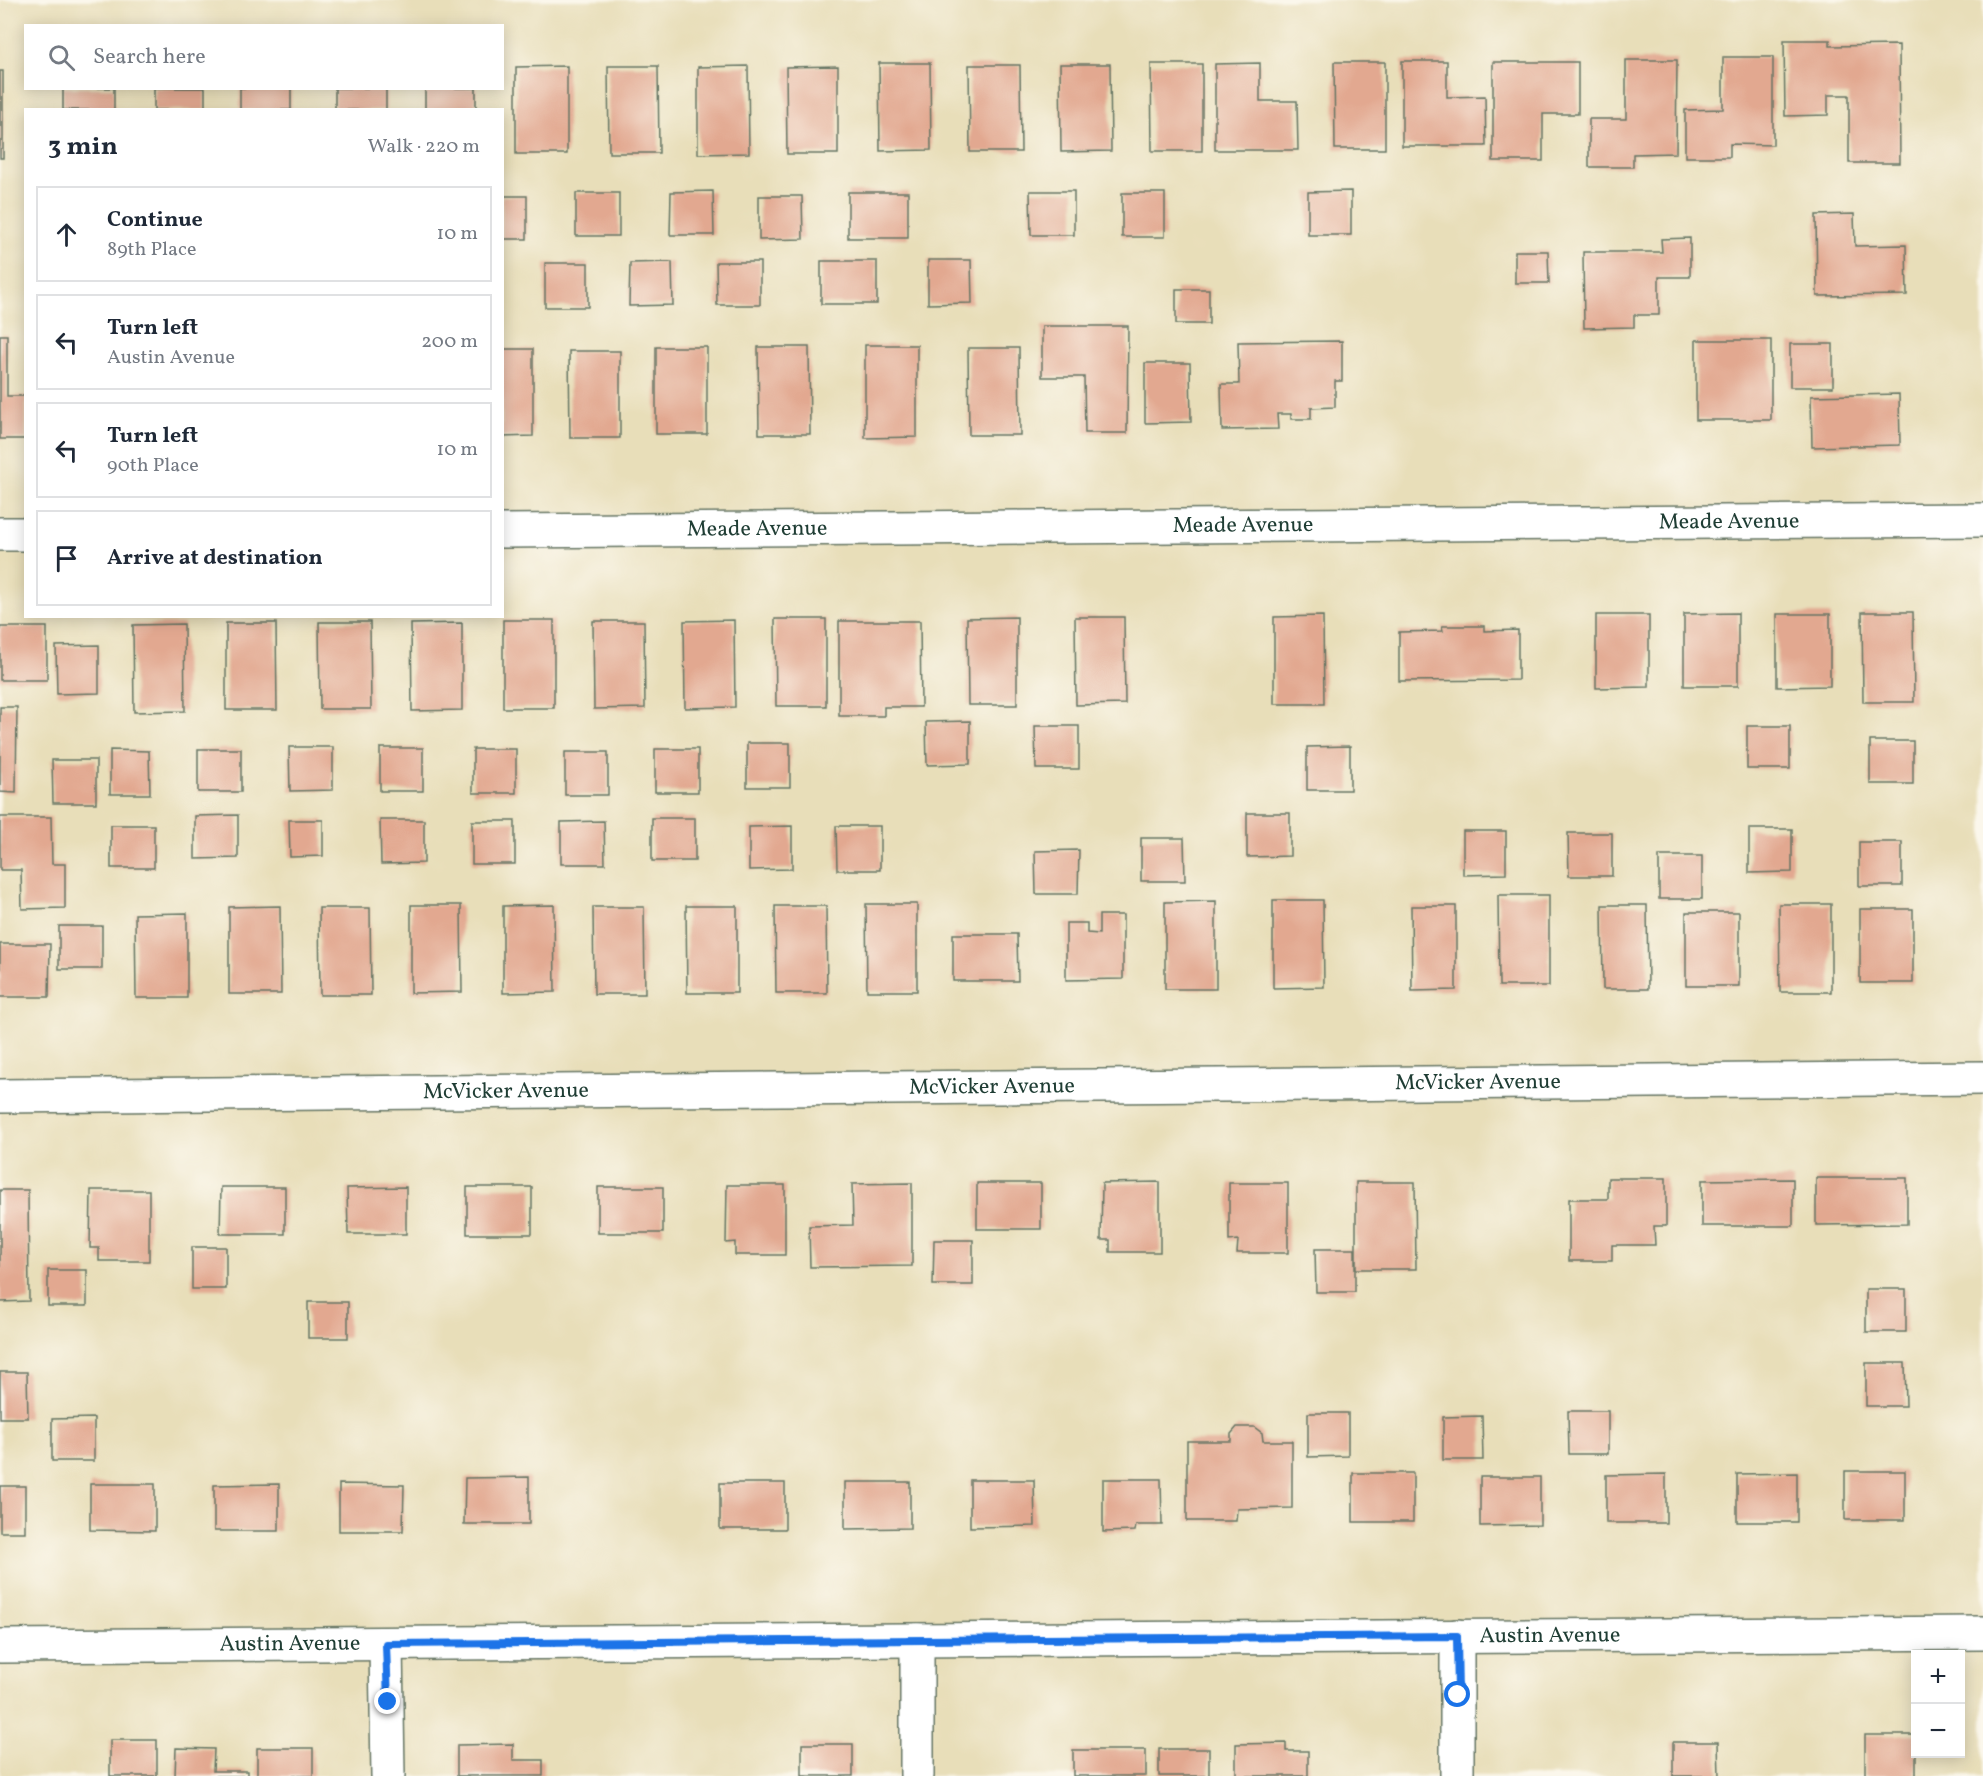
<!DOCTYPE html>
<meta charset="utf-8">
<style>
:root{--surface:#fff;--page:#f6f6f7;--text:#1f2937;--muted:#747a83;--line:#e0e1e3}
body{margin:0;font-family:Vollkorn,serif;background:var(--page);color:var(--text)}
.controls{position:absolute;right:18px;bottom:18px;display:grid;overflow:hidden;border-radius:0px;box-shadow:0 3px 15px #0003}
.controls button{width:54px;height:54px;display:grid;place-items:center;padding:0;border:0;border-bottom:2px solid var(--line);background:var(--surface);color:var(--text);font:30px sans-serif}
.stop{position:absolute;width:18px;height:18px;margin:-14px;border:4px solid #1a73e8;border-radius:50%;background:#fff}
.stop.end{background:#1a73e8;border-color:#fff;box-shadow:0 2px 6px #0008}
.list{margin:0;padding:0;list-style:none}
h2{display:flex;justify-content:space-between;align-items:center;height:78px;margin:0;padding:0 24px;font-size:26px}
h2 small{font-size:20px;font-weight:400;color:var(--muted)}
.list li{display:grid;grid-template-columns:39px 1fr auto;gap:18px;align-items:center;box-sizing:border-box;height:96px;margin:0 12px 12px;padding:0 12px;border:2px solid var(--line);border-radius:0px}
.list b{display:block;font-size:22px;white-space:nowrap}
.list p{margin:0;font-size:20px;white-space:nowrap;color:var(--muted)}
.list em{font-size:20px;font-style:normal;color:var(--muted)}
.icon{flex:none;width:33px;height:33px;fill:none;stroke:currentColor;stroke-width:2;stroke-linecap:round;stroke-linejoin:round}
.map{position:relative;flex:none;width:1983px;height:1776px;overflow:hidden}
.search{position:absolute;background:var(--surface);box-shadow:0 3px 15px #0003;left:24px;top:24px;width:480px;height:66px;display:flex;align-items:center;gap:15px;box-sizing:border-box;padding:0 21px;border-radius:0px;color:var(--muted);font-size:22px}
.panel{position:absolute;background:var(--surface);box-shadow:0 3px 15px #0003;left:24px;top:108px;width:480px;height:510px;border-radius:0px}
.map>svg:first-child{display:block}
.building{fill:#e2a890}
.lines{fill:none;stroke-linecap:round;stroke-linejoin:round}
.street-casing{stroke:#657563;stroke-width:36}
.street{stroke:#fff;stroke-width:33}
.route{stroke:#1a73e8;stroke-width:8}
.labels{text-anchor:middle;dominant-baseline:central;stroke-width:5;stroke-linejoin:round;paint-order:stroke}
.street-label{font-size:22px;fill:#1f3d34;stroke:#fbf7ec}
</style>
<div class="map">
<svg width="1983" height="1776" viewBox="0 0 1983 1776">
<rect width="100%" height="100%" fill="#fbf7ec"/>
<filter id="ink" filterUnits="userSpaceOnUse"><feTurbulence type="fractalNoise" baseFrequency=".0167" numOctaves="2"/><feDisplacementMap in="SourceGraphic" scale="12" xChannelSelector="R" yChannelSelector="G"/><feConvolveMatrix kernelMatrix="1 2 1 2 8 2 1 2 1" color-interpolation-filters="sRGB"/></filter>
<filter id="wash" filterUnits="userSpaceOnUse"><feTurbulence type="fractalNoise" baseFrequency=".008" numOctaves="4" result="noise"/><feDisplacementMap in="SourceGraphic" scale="24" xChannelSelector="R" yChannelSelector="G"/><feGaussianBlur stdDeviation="1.35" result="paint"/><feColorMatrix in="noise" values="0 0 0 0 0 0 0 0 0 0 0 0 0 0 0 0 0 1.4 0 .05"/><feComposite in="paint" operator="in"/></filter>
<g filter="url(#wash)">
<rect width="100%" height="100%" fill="#e8deb9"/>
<g id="blocks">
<g class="building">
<polygon points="1784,40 1830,40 1830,46 1899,45 1900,163 1849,163 1849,95 1828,95 1828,115 1785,116"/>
<polygon points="1723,57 1773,57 1773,145 1730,144 1730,157 1685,157 1685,110 1723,109"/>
<polygon points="1626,60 1677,60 1676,153 1633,154 1633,167 1589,167 1589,119 1626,119"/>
<polygon points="1402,61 1447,61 1447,97 1485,96 1486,146 1402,146"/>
<polygon points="1334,62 1385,62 1385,149 1335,149"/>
<polygon points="1493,62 1578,62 1578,114 1543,114 1543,161 1493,161"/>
<polygon points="879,63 930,63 931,150 880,151"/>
<polygon points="1260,63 1260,101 1297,101 1298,150 1215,150 1215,64"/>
<polygon points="1060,64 1110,64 1111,151 1061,152"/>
<polygon points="1151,64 1202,64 1202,151 1152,151"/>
<polygon points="969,65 1020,65 1021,152 970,152"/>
<polygon points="567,66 567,154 516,154 516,67"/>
<polygon points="608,66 658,66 659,153 609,153"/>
<polygon points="748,66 749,153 698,154 698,67"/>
<polygon points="838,66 838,154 787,154 786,67"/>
<rect x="0" y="71" width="3" height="87"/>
<rect x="63" y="88" width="51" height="22"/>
<rect x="154" y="88" width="51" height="22"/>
<rect x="240" y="88" width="51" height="22"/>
<rect x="335" y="88" width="51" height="22"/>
<rect x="425" y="88" width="51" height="22"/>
<polygon points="713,191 714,235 670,235 671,192"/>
<polygon points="1030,191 1074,191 1074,235 1031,235"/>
<polygon points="1351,191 1351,235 1308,235 1308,192"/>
<rect x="848" y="192" width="60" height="46"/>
<rect x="576" y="193" width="43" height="43"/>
<rect x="1122" y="193" width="43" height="44"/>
<rect x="502" y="196" width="25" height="43"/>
<polygon points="759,196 802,196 803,239 759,240"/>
<polygon points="1854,214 1855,246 1906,245 1907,295 1817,296 1816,215"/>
<polygon points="1690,238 1690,277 1659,277 1659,315 1634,315 1634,327 1584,328 1583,252 1662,252 1661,239"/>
<polygon points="1515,251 1548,251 1549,283 1515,283"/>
<polygon points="928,260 971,260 972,303 928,304"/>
<rect x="821" y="261" width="56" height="43"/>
<polygon points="672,262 673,305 629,306 630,263"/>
<polygon points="716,262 760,262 760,305 717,305"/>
<rect x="545" y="263" width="43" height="44"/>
<rect x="1176" y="289" width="33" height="35"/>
<polygon points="1042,326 1128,326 1127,433 1085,433 1084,377 1042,377"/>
<polygon points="0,335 7,335 7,396 26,396 26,439 0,439"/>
<rect x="1696" y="340" width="75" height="80"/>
<polygon points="1342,341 1342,381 1335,381 1335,407 1311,408 1311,419 1291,419 1291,414 1277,414 1278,429 1222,430 1221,384 1239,384 1238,342"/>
<rect x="1790" y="344" width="43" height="43"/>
<polygon points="865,345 917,345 917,437 865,438"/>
<rect x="656" y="347" width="51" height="87"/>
<polygon points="758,347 809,347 810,434 759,434"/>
<polygon points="968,348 1019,348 1020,435 969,435"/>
<polygon points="502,349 533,349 533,436 502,437"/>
<polygon points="569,351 620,351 620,438 570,438"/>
<polygon points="1145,363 1190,363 1191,422 1145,423"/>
<polygon points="1899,394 1900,445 1812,447 1811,396"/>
<polygon points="1862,612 1913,612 1914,702 1863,702"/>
<polygon points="1738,613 1738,686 1684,686 1684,614"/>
<polygon points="1777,614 1830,614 1830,686 1777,687"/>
<polygon points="1596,615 1649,615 1649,687 1596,688"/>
<polygon points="1323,616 1324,704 1274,704 1274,617"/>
<polygon points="1017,617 1017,705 968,705 967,618"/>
<polygon points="1075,617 1124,617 1125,704 1076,705"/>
<polygon points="775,619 826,619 826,706 776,706"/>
<rect x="503" y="620" width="51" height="88"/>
<polygon points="734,620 735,707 685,708 684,621"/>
<polygon points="593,621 644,621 645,708 594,709"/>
<polygon points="839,621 920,621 921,707 884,707 884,716 839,716"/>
<polygon points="319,622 370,622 371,709 320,709"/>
<polygon points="226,623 276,623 277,710 226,710"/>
<polygon points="462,623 462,710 412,711 411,624"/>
<polygon points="184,624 185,711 134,712 133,625"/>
<polygon points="1442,626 1484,626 1484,631 1518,630 1518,680 1399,681 1399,632 1443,631"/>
<rect x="0" y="627" width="47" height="53"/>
<polygon points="99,645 99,693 57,694 56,646"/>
<polygon points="0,707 17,707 16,793 0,792"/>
<polygon points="970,721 970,764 927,765 926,722"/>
<polygon points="1035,726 1079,726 1079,769 1036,769"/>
<rect x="1747" y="726" width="43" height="43"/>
<rect x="1870" y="741" width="43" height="43"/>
<rect x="747" y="743" width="43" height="44"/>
<polygon points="1350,746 1350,790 1307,790 1307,747"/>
<polygon points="289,747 333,747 333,790 290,791"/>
<rect x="380" y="748" width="43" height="43"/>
<rect x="198" y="749" width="43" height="43"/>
<rect x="473" y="749" width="43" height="44"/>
<rect x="655" y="749" width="43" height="43"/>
<polygon points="110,750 149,751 150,794 110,794"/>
<rect x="565" y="752" width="43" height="43"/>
<polygon points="52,760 96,760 96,803 53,803"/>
<polygon points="1247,813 1290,813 1290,856 1247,857"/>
<polygon points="238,815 238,858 195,859 195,816"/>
<polygon points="0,817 51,817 52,864 65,864 65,908 22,909 21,870 0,870"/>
<rect x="652" y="818" width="43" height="43"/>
<polygon points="289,820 323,820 323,856 290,857"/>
<polygon points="380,820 424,820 424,863 381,864"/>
<rect x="472" y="821" width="43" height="43"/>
<polygon points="604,821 605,864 561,864 561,822"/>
<rect x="111" y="825" width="43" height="43"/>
<polygon points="792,826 792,869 749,870 749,827"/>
<polygon points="836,826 880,826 880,870 837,870"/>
<polygon points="1749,829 1792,829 1792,872 1749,873"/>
<polygon points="1463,831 1506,831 1506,874 1463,875"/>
<polygon points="1568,833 1612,833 1612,876 1569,876"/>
<polygon points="1141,838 1184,838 1185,881 1141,881"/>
<rect x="1859" y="842" width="43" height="44"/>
<polygon points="1079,850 1078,894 1036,894 1035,851"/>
<rect x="1659" y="856" width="43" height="43"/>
<polygon points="1498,895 1549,895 1549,986 1499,986"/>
<polygon points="1273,900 1323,900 1324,987 1273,988"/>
<polygon points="1216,901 1216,989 1165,989 1165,902"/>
<polygon points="866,904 917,904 917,991 867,991"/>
<polygon points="1779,904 1831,904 1831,992 1780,992"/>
<polygon points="411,905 461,905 462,992 411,993"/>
<polygon points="554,905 555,992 503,993 503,906"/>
<polygon points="1602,905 1647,905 1648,989 1603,989"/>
<polygon points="280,906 281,994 229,994 229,907"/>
<polygon points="686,906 737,906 737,993 687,993"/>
<polygon points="775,906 826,906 827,993 776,993"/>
<polygon points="1411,906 1456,906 1456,990 1412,991"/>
<polygon points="593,907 644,907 645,994 594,994"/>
<polygon points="319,908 370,908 371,995 320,995"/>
<rect x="1860" y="909" width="53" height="74"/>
<rect x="1686" y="912" width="53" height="74"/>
<polygon points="187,913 187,998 136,998 135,914"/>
<polygon points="1099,915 1123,915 1123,979 1066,980 1066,923 1087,923 1087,933 1099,934"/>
<rect x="59" y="926" width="43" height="43"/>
<polygon points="953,934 1017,934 1018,981 953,981"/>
<polygon points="0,944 50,944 49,997 0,997"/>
<polygon points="1608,1178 1666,1178 1666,1226 1654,1226 1655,1245 1612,1245 1612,1261 1569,1261 1569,1199 1608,1199"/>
<polygon points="1816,1178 1907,1178 1907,1224 1816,1225"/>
<polygon points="1793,1179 1793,1226 1702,1226 1702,1180"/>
<polygon points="1160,1182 1160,1252 1110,1252 1110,1240 1101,1240 1102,1183"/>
<polygon points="1356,1182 1415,1182 1416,1269 1356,1269"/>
<polygon points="912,1183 912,1266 810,1267 809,1226 853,1225 852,1184"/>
<rect x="977" y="1183" width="64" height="46"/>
<polygon points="1229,1183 1288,1183 1288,1253 1237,1253 1238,1240 1229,1241"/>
<polygon points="727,1185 785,1185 785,1255 735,1255 735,1242 726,1243"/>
<polygon points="221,1187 285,1187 285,1234 220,1234"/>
<polygon points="406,1187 406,1234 348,1234 347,1188"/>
<rect x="467" y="1187" width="65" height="47"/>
<rect x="598" y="1187" width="65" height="46"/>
<polygon points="0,1190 28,1190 29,1301 0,1302"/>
<polygon points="91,1190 149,1190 149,1261 99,1261 99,1248 90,1248"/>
<polygon points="934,1240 973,1240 973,1285 933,1285"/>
<rect x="192" y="1247" width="34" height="42"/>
<polygon points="1315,1249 1355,1249 1355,1292 1316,1292"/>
<rect x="48" y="1270" width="39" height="36"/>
<rect x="1866" y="1289" width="40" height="43"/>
<rect x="308" y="1302" width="40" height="36"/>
<polygon points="1866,1363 1905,1363 1906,1406 1866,1406"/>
<polygon points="0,1372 27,1372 28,1418 0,1418"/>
<polygon points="1568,1411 1608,1411 1608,1454 1569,1454"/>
<polygon points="1308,1413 1348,1413 1348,1456 1308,1457"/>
<polygon points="1482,1416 1483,1460 1443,1460 1443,1417"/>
<polygon points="94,1418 94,1461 52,1461 52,1419"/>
<polygon points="1237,1427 1254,1427 1262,1433 1263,1441 1292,1441 1292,1508 1237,1509 1236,1521 1187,1521 1187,1441 1231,1441 1231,1434"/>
<rect x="1845" y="1471" width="60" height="49"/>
<rect x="1353" y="1473" width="60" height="49"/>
<polygon points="1797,1473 1797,1522 1737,1522 1737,1474"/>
<polygon points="1666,1474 1666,1523 1606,1523 1606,1475"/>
<polygon points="529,1477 529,1524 464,1524 465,1478"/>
<polygon points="1480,1477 1540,1477 1540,1525 1480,1526"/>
<polygon points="1103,1479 1161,1479 1162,1525 1136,1525 1135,1531 1103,1532"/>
<polygon points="970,1480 1034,1480 1035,1526 970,1527"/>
<polygon points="845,1482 910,1482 910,1528 845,1529"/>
<rect x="720" y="1483" width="65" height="46"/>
<polygon points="90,1484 155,1484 155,1531 90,1530"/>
<polygon points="279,1484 279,1531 214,1531 214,1485"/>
<polygon points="339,1484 404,1485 403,1531 339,1531"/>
<rect x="0" y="1486" width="25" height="46"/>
<rect x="1865" y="1735" width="51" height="41"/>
<rect x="110" y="1740" width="47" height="36"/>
<polygon points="1673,1742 1718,1742 1719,1776 1673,1776"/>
<polygon points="1286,1743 1286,1751 1308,1751 1308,1776 1236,1776 1236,1744"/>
<polygon points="513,1744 513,1760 543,1760 543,1776 457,1776 457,1745"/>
<rect x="802" y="1744" width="51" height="32"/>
<polygon points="176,1748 214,1749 213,1771 247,1771 247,1776 175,1776"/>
<rect x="257" y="1748" width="56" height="28"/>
<rect x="1159" y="1749" width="50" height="27"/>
<rect x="1073" y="1750" width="73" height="26"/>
</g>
</g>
</g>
<g filter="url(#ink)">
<use href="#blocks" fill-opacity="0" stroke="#657563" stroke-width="1.5"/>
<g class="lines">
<defs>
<g id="street">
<path id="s1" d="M502,531L1983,520"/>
<polyline points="0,534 26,534"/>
<path id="s2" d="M0,1096L1983,1078"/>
<polyline points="1457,1636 1457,1776"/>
<polyline points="386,1644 388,1776"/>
<path id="s3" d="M0,1646L1983,1633"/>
<polyline points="917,1776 917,1640"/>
</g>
</defs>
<use href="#street" class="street-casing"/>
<use href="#street" class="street"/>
</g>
</g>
<g class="lines" filter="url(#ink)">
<polyline class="route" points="388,1702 386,1644 1457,1636 1458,1695"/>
</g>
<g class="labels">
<g class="street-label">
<text stroke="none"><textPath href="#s1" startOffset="1227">Meade Avenue</textPath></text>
<text stroke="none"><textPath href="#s1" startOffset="741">Meade Avenue</textPath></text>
<text stroke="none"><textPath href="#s1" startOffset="255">Meade Avenue</textPath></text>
<text stroke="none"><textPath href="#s2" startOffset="1478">McVicker Avenue</textPath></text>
<text stroke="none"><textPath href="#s2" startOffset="992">McVicker Avenue</textPath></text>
<text stroke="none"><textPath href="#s2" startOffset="506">McVicker Avenue</textPath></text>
<text stroke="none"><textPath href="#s3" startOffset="1550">Austin Avenue</textPath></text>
<text stroke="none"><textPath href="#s3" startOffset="290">Austin Avenue</textPath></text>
</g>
</g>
</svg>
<div class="controls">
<button>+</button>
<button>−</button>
</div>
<div class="stop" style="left:1458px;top:1695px"></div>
<div class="stop end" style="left:388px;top:1702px"></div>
<div class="search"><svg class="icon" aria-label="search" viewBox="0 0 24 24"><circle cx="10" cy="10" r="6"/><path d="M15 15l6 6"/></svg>Search here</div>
<section class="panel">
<h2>3 min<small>Walk · 220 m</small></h2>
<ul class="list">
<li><svg class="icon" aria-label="ahead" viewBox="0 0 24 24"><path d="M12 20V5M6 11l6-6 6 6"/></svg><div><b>Continue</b><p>89th Place</p></div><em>10 m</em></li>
<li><svg class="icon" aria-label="left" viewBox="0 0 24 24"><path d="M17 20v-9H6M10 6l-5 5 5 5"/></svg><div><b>Turn left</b><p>Austin Avenue</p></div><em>200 m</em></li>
<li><svg class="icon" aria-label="left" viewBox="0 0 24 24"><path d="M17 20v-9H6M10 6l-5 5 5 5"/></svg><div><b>Turn left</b><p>90th Place</p></div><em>10 m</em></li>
<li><svg class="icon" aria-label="arrive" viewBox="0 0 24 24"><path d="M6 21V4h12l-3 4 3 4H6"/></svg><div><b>Arrive at destination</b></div></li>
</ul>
</section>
</div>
